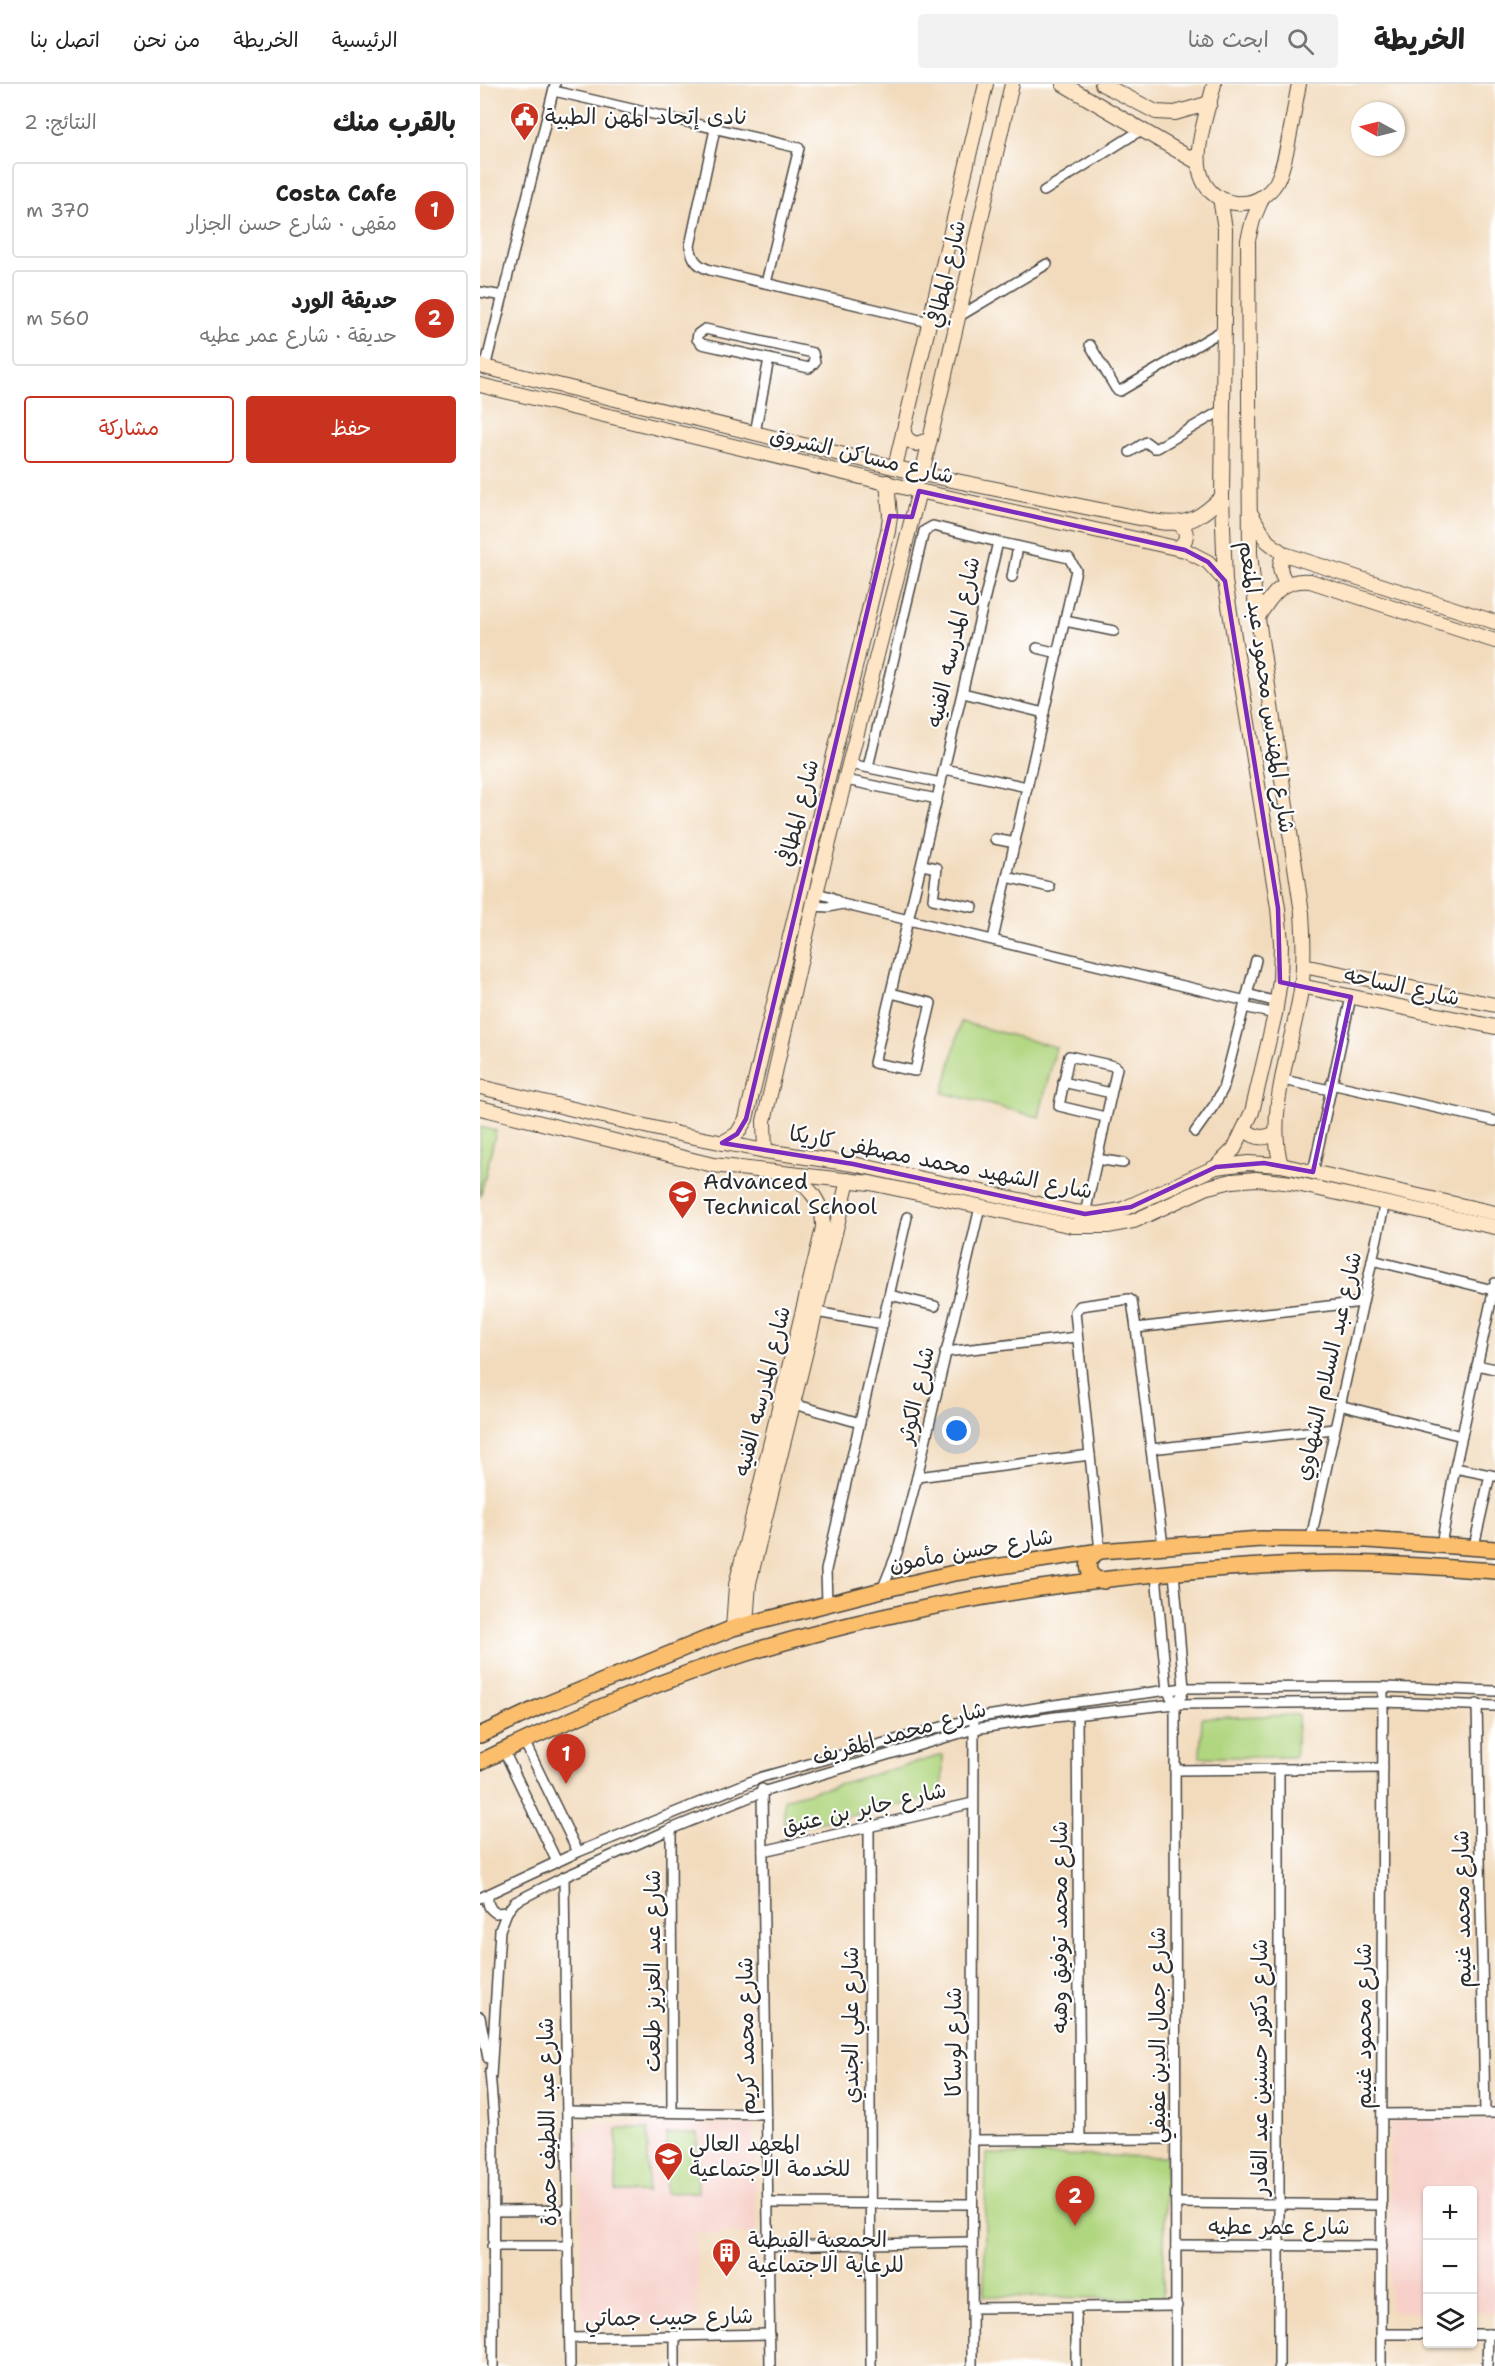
<!DOCTYPE html>
<html lang="ar">
<meta charset="utf-8">
<style>
:root{--surface:#fff;--page:#f2f2f2;--text:#222;--muted:#767676;--line:#e0e0e0;--accent:#c8321e}
body{margin:0;font-family:"Shantell Sans","Playpen Sans Arabic",sans-serif;background:var(--page);color:var(--text);direction:rtl}
.controls{position:absolute;right:18px;bottom:18px;display:grid;overflow:hidden;border-radius:6px;box-shadow:0 2px 4px #0004}
.controls button{width:54px;height:54px;display:grid;place-items:center;padding:0;border:0;border-bottom:2px solid var(--line);background:var(--surface);color:var(--text);font:30px sans-serif}
.compass{position:absolute;left:871px;top:18px;width:54px;height:54px;border-radius:50%;background:var(--surface);box-shadow:0 2px 4px #0004;rotate:277deg}
.you{position:absolute;left:477px;top:1347px;width:21px;height:21px;margin:-15px;border:4px solid #fff;border-radius:50%;background:#1a73e8;box-shadow:0 0 0 9px #1a73e833}
.badge{display:grid;place-items:center;width:39px;height:39px;border-radius:50%;background:var(--accent);color:#fff;font-size:20px;font-weight:700}
.pin{position:absolute;translate:-50% -50px;filter:drop-shadow(0 2px 3px #0008)}
.pin::after{content:'';position:absolute;top:32px;width:21px;height:18px;background:inherit;clip-path:polygon(0 0,100% 0,50% 100%)}
.list{margin:0;padding:0;list-style:none}
h2{display:flex;justify-content:space-between;align-items:center;height:78px;margin:0;padding:0 24px;font-size:26px}
h2 small{font-size:20px;font-weight:400;color:var(--muted)}
.list li{display:grid;grid-template-columns:39px 1fr auto;gap:18px;align-items:center;box-sizing:border-box;height:96px;margin:0 12px 12px;padding:0 12px;border:2px solid var(--line);border-radius:6px}
.list b{display:block;font-size:22px;white-space:nowrap}
.list p{margin:0;font-size:20px;white-space:nowrap;color:var(--muted)}
.list em{font-size:20px;font-style:normal;color:var(--muted)}
.actions{display:flex;gap:12px;padding:18px 24px}
.actions a{flex:1;padding:14px 0;border:2px solid var(--accent);border-radius:6px;text-align:center;font-size:21px;color:var(--accent)}
.actions .main{background:var(--accent);color:#fff}
.icon{flex:none;width:33px;height:33px;fill:none;stroke:currentColor;stroke-width:2;stroke-linecap:round;stroke-linejoin:round}
.map{position:relative;flex:none;width:1015px;height:2282px;overflow:hidden;direction:ltr}
header{display:flex;align-items:center;gap:36px;box-sizing:border-box;height:84px;padding:0 30px;background:var(--surface);border-bottom:2px solid var(--line)}
header strong{font-size:28px}
nav{display:flex;gap:33px;margin-inline-start:auto;font-size:21px}
.search{width:420px;height:54px;background:var(--page);display:flex;align-items:center;gap:15px;box-sizing:border-box;padding:0 21px;border-radius:6px;color:var(--muted);font-size:22px}
main{display:flex}
aside{flex:1;background:var(--surface)}
.map>svg:first-child{display:block}
.built{fill:#f7d0c9}
.green{fill:#b1d680;stroke:#6e8056;stroke-width:1.5}
.lines{fill:none;stroke-linecap:round;stroke-linejoin:round}
.street-casing{stroke:#494541;stroke-width:12}
.secondary-casing{stroke:#494541;stroke-width:16}
.primary-casing{stroke:#494541;stroke-width:18}
.street{stroke:#fff;stroke-width:9}
.secondary{stroke:#fde5c5;stroke-width:14}
.primary{stroke:#fabe6d;stroke-width:15}
.marked{fill:none;stroke:#7b2cbf;stroke-width:4.5;stroke-linejoin:round}
.labels{text-anchor:middle;dominant-baseline:central;stroke-width:4.5;stroke-linejoin:round;paint-order:stroke}
.poi-label{font-size:22px;fill:#2b2b2b;stroke:#fff;text-anchor:start}
.street-label{font-size:22px;fill:#2b2b2b;stroke:#fff}
</style>
<header>
<strong>الخريطة</strong>
<div class="search"><svg class="icon" aria-label="search" viewBox="0 0 24 24"><circle cx="10" cy="10" r="6"/><path d="M15 15l6 6"/></svg>ابحث هنا</div>
<nav><a>الرئيسية</a><a>الخريطة</a><a>من نحن</a><a>اتصل بنا</a></nav>
</header>
<main>
<div class="map">
<svg width="1015" height="2282" viewBox="0 0 1015 2282">
<rect width="100%" height="100%" fill="#fff"/>
<filter id="ink" filterUnits="userSpaceOnUse"><feTurbulence type="fractalNoise" baseFrequency=".0167" numOctaves="2"/><feDisplacementMap in="SourceGraphic" scale="12" xChannelSelector="R" yChannelSelector="G"/><feConvolveMatrix kernelMatrix="1 2 1 2 8 2 1 2 1" color-interpolation-filters="sRGB"/></filter>
<filter id="wash" filterUnits="userSpaceOnUse"><feTurbulence type="fractalNoise" baseFrequency=".008" numOctaves="4" result="noise"/><feDisplacementMap in="SourceGraphic" scale="24" xChannelSelector="R" yChannelSelector="G"/><feGaussianBlur stdDeviation="1.35" result="paint"/><feColorMatrix in="noise" values="0 0 0 0 0 0 0 0 0 0 0 0 0 0 0 0 0 1.4 0 .05"/><feComposite in="paint" operator="in"/></filter>
<g filter="url(#wash)">
<rect width="100%" height="100%" fill="#f2dbbd"/>
<g class="built">
<polygon points="916,2036 1015,2036 1015,2228 993,2228 992,2106 948,2106 947,2228 910,2228 910,2043"/>
<polygon points="118,2041 274,2041 276,2149 216,2150 218,2238 102,2241 100,2048 117,2047"/>
</g>
<g class="green">
<polygon points="481,938 576,963 559,1033 463,1009"/>
<polygon points="0,1043 16,1047 0,1114"/>
<polygon points="819,1631 815,1673 720,1673 722,1634"/>
<polygon points="463,1671 462,1712 304,1746 304,1715"/>
<polygon points="137,2045 168,2045 168,2108 136,2108"/>
<polygon points="217,2049 218,2108 186,2109 186,2050"/>
<polygon points="506,2070 686,2073 683,2215 504,2212"/>
</g>
</g>
<g filter="url(#ink)">
<g class="lines">
<defs>
<g id="street">
<polyline points="74,7 319,64 286,199"/>
<path d="M235,45L210,162C212,175 217,182 230,186L449,238"/>
<polyline points="564,107 661,46"/>
<polyline points="0,208 23,212"/>
<polyline points="478,233 567,180"/>
<polygon points="225,245 333,269 335,278 329,284 222,260 217,255 218,250"/>
<polyline points="610,261 636,305 640,307 743,246"/>
<polyline points="5,284 75,0"/>
<polyline points="275,349 289,275"/>
<polyline points="650,368 666,358 674,364 677,364 744,325"/>
<polyline points="532,493 538,463"/>
<polyline points="585,537 634,547"/>
<polyline points="557,564 578,569"/>
<polyline points="483,609 564,629"/>
<polyline points="370,680 461,699"/>
<polyline points="388,683 444,447 453,442 518,458 394,979 435,987 451,919 411,909"/>
<polyline points="465,685 547,703"/>
<polyline points="366,696 457,715"/>
<polyline points="515,755 535,759"/>
<polyline points="442,781 457,784 453,815 493,823"/>
<polyline points="527,793 569,803"/>
<polyline points="337,809 351,813 362,820 766,917"/>
<polyline points="333,822 349,823 362,820"/>
<polyline points="513,855 596,486 589,474 518,458"/>
<polyline points="767,910 797,918"/>
<polyline points="764,923 795,930"/>
<polyline points="803,996 850,1006"/>
<polyline points="583,998 631,1009"/>
<polyline points="851,1000 1015,1037"/>
<polyline points="715,1048 735,1020 743,1005 776,876"/>
<polyline points="616,1075 643,1079"/>
<polyline points="833,1088 871,913"/>
<polyline points="605,1130 637,984 634,982 589,972 579,1022 625,1033"/>
<polyline points="892,1176 1013,1206"/>
<polyline points="410,1211 455,1222"/>
<polyline points="336,1228 403,1240"/>
<polyline points="656,1244 883,1218"/>
<polyline points="465,1268 597,1253"/>
<polyline points="997,1281 1015,1285"/>
<polyline points="314,1320 380,1339"/>
<polyline points="859,1321 982,1352"/>
<polyline points="671,1365 854,1345"/>
<polyline points="975,1384 1015,1392"/>
<polyline points="437,1393 610,1371"/>
<polyline points="831,1454 905,1118"/>
<polyline points="961,1461 975,1384 1015,1199"/>
<polyline points="994,1462 1010,1391"/>
<polyline points="620,1467 595,1228 600,1222 649,1215 652,1217 656,1244 683,1462"/>
<polyline points="694,1489 704,1604 702,1611 695,1620 696,2282"/>
<polyline points="676,1491 687,1606 695,1620"/>
<polyline points="402,1506 417,1469 437,1393 500,1123"/>
<polyline points="347,1519 346,1486 427,1133"/>
<polyline points="997,1620 1005,2029"/>
<polyline points="597,1630 600,2056"/>
<polyline points="44,1657 98,1768"/>
<polyline points="24,1667 77,1778"/>
<polyline points="799,1685 799,2282"/>
<polyline points="696,1686 903,1684"/>
<polyline points="282,1705 290,2282"/>
<polyline points="389,1744 391,2282"/>
<polyline points="191,1745 192,2028"/>
<polyline points="283,1767 493,1719"/>
<polyline points="84,1793 90,2282"/>
<path d="M9,1810C6,1819 9,1825 16,1829L27,1828"/>
<polyline points="0,1814 98,1768 282,1693 494,1634 574,1621 704,1604 903,1603 1015,1607"/>
<polyline points="0,1933 8,1974"/>
<polyline points="10,1988 14,2037 13,2282"/>
<polyline points="11,1992 20,1846 27,1828 35,1818 84,1793 191,1745 282,1708 494,1645 575,1633 695,1620 903,1618 1015,1622"/>
<polyline points="87,2027 286,2030"/>
<polyline points="902,2030 1015,2029"/>
<polyline points="492,2056 696,2055"/>
<polyline points="288,2119 492,2120"/>
<polyline points="696,2119 902,2121"/>
<polyline points="13,2127 88,2126"/>
<polyline points="696,2161 902,2162"/>
<polyline points="12,2162 88,2162"/>
<polyline points="288,2162 492,2158"/>
<polyline points="596,2223 596,2282"/>
<polyline points="492,2224 697,2222"/>
<polyline points="902,2250 948,2250"/>
<polyline points="992,2250 1015,2250"/>
<polyline points="90,2254 290,2250"/>
<polyline points="195,2282 195,2252"/>
<polyline points="492,2282 494,1639"/>
<polyline points="901,2282 903,1603"/>
<polyline points="1007,2282 1008,2250"/>
</g>
<g id="secondary">
<polyline points="583,0 717,78"/>
<polyline points="622,0 676,28 695,29 730,19"/>
<path d="M734,0C727,33 702,88 736,112C744,117 753,120 762,119C776,119 789,110 796,99C807,80 814,23 819,0"/>
<path d="M783,112L773,136L768,156L770,469L775,515L822,829C824,857 825,884 820,912C811,964 786,1030 801,1081"/>
<path d="M0,282L442,390L679,438C709,442 721,433 742,413"/>
<polyline points="0,301 439,407 705,466 728,478 745,497"/>
<polyline points="423,348 428,356 436,360 449,356"/>
<polyline points="415,383 506,0"/>
<polyline points="442,390 532,0"/>
<polyline points="770,428 787,457 804,470 1015,538"/>
<path d="M697,464C708,458 709,447 699,440"/>
<path d="M804,470C798,480 799,490 807,499"/>
<path d="M778,533C791,512 802,494 830,497L1015,557"/>
<polyline points="823,882 1015,921"/>
<polyline points="821,902 1015,943"/>
<polyline points="0,1003 199,1050 285,1067 373,1080 595,1128 618,1130 641,1126 736,1083 768,1079 801,1081 1015,1129"/>
<polyline points="0,1024 233,1081 390,1099 593,1142 629,1142 654,1137 728,1103 752,1097 776,1095 812,1099 1015,1143"/>
<path d="M765,1045C774,1054 784,1056 795,1049"/>
<polyline points="242,1059 257,1050 266,1035 408,447 410,432 407,398"/>
<polyline points="285,1067 284,1037 335,813 439,407"/>
<polyline points="736,1083 754,1065 772,1028 795,930 800,896 801,859 798,824 745,497 742,413 745,145 740,114"/>
<polyline points="266,1540 269,1499 368,1096"/>
<path d="M253,1544L256,1501L343,1144C344,1119 330,1105 312,1090"/>
</g>
<g id="primary">
<path d="M620,1467C603,1475 605,1494 624,1497"/>
<polyline points="0,1651 62,1622 253,1544 402,1506 474,1489 620,1467 781,1455 887,1456 1015,1465"/>
<path d="M0,1678C86,1636 176,1598 267,1569C446,1514 634,1488 821,1480C885,1477 951,1483 1015,1487"/>
</g>
</defs>
<use href="#street" class="street-casing"/>
<use href="#secondary" class="secondary-casing"/>
<use href="#primary" class="primary-casing"/>
<use href="#street" class="street"/>
<use href="#secondary" class="secondary"/>
<use href="#primary" class="primary"/>
</g>
</g>
<path class="marked" d="M439,407L705,466L728,478L745,497L798,824L800,898L871,913L833,1088L784,1079L736,1083L651,1123L605,1130L373,1080L242,1059L257,1050L266,1035L410,432L432,433Z"/>
<defs>
<symbol id="civic-pin" viewBox="-11 -11 22 30"><path d="M0 17L-7.5 6A9.5 9.5 0 1 1 7.5 6Z" fill="#c8321e" stroke="#fff"/><path d="M-.6-6.5H3V-4.5H.6V-3L4-1V1h2V6H-6V1h2V-1L-.6-3ZM-1.2 2.5V6h2.4V2.5Z" fill="#fff"/></symbol>
<symbol id="school-pin" viewBox="-11 -11 22 30"><path d="M0 17L-7.5 6A9.5 9.5 0 1 1 7.5 6Z" fill="#c8321e" stroke="#fff"/><path d="M0-5L7-2L0 1L-7-2ZM-4 1L0 2.5L4 1V4Q0 6-4 4Z" fill="#fff"/></symbol>
<symbol id="university-pin" viewBox="-11 -11 22 30"><path d="M0 17L-7.5 6A9.5 9.5 0 1 1 7.5 6Z" fill="#c8321e" stroke="#fff"/><path d="M0-5L7-2L0 1L-7-2ZM-4 1L0 2.5L4 1V4Q0 6-4 4Z" fill="#fff"/></symbol>
<symbol id="building-pin" viewBox="-11 -11 22 30"><path d="M0 17L-7.5 6A9.5 9.5 0 1 1 7.5 6Z" fill="#c8321e" stroke="#fff"/><path d="M-4-6H4V6H1V3H-1V6H-4ZM-2.5-4.3h1.7v1.8h-1.7ZM.8-4.3h1.7v1.8H.8ZM-2.5-1h1.7V.8h-1.7ZM.8-1h1.7V.8H.8Z" fill="#fff"/></symbol>
</defs>
<g fill-rule="evenodd">
<use href="#civic-pin" x="28" y="16" width="33" height="45"/>
<use href="#school-pin" x="186" y="1094" width="33" height="45"/>
<use href="#university-pin" x="172" y="2056" width="33" height="45"/>
<use href="#building-pin" x="230" y="2152" width="33" height="45"/>
</g>
<g class="labels">
<g class="poi-label">
<text x="65" y="32">نادى إتحاد المهن الطبية</text>
<text x="223" y="1097">Advanced<tspan x="223" dy="25">Technical School</tspan></text>
<text x="209" y="2059">المعهد العالي<tspan x="209" dy="25">للخدمة الاجتماعيه</tspan></text>
<text x="268" y="2155">الجمعية القبطية<tspan x="268" dy="25">للرعاية الاجتماعية</tspan></text>
</g>
<g class="street-label">
<text transform="translate(466 190) rotate(-77)">شارع المطافي</text>
<text transform="translate(382 371) rotate(13)">شارع مساكن الشروق</text>
<text transform="translate(473 558) rotate(-77)">شارع المدرسه الفنيه</text>
<text transform="translate(787 603) rotate(82)">شارع المهندس محمود عبد المنعم</text>
<text transform="translate(318 729) rotate(-76)">شارع المطافي</text>
<text transform="translate(922 902) rotate(12)">شارع الساحه</text>
<text transform="translate(461 1078) rotate(11)">شارع الشهيد محمد مصطفى كاريكا</text>
<text transform="translate(848 1282) rotate(-77)">شارع عبد السلام الشهاوي</text>
<text transform="translate(282 1307) rotate(-76)">شارع المدرسه الفنيه</text>
<text transform="translate(436 1311) rotate(-77)">شارع الكوثر</text>
<text transform="translate(491 1466) rotate(-10)">شارع حسن مأمون</text>
<text transform="translate(419 1649) rotate(-16)">شارع محمد المقريف</text>
<text transform="translate(384 1724) rotate(-13)">شارع جابر بن عتيق</text>
<text transform="translate(982 1825) rotate(-91)">شارع محمد غنيم</text>
<text transform="translate(579 1843) rotate(-90)">شارع محمد توفيق وهبه</text>
<text transform="translate(172 1887) rotate(-90)">شارع عبد العزيز طلعت</text>
<text transform="translate(370 1941) rotate(-90)">شارع علي الجندي</text>
<text transform="translate(883 1942) rotate(-90)">شارع محمود غنيم</text>
<text transform="translate(677 1951) rotate(-90)">شارع جمال الدين عفيفي</text>
<text transform="translate(266 1952) rotate(-91)">شارع محمد كريم</text>
<text transform="translate(473 1958) rotate(-90)">شارع لوساكا</text>
<text transform="translate(779 1983) rotate(-90)">شارع دكتور حسنين عبد القادر</text>
<text transform="translate(67 2038) rotate(-91)">شارع عبد اللطيف حمزة</text>
<text x="799" y="2142">شارع عمر عطيه</text>
<text transform="translate(189 2233) rotate(-1)">شارع حبيب جماتي</text>
</g>
</g>
</svg>
<div class="controls">
<button>+</button>
<button>−</button>
<button><svg class="icon" aria-label="layers" viewBox="0 0 24 24"><path d="M12 4l9 5-9 5-9-5zM3 14l9 5 9-5"/></svg></button>
</div>
<svg class="compass" viewBox="-18 -18 36 36"><path d="M0-13l5 13h-10z" fill="#e53935"/><path d="M0 13l5-13h-10z" fill="#767676"/></svg>
<div class="you"></div>
<div class="pin badge" style="left:86px;top:1700px">1</div>
<div class="pin badge" style="left:595px;top:2142px">2</div>
</div>
<aside>
<h2>بالقرب منك<small>النتائج: 2</small></h2>
<ul class="list">
<li><span class="badge">1</span><div><b>Costa Cafe</b><p>مقهى · شارع حسن الجزار</p></div><em>370 m</em></li>
<li><span class="badge">2</span><div><b>حديقة الورد</b><p>حديقة · شارع عمر عطيه</p></div><em>560 m</em></li>
</ul>
<div class="actions"><a class="main">حفظ</a><a>مشاركة</a></div>
</aside>
</main>
